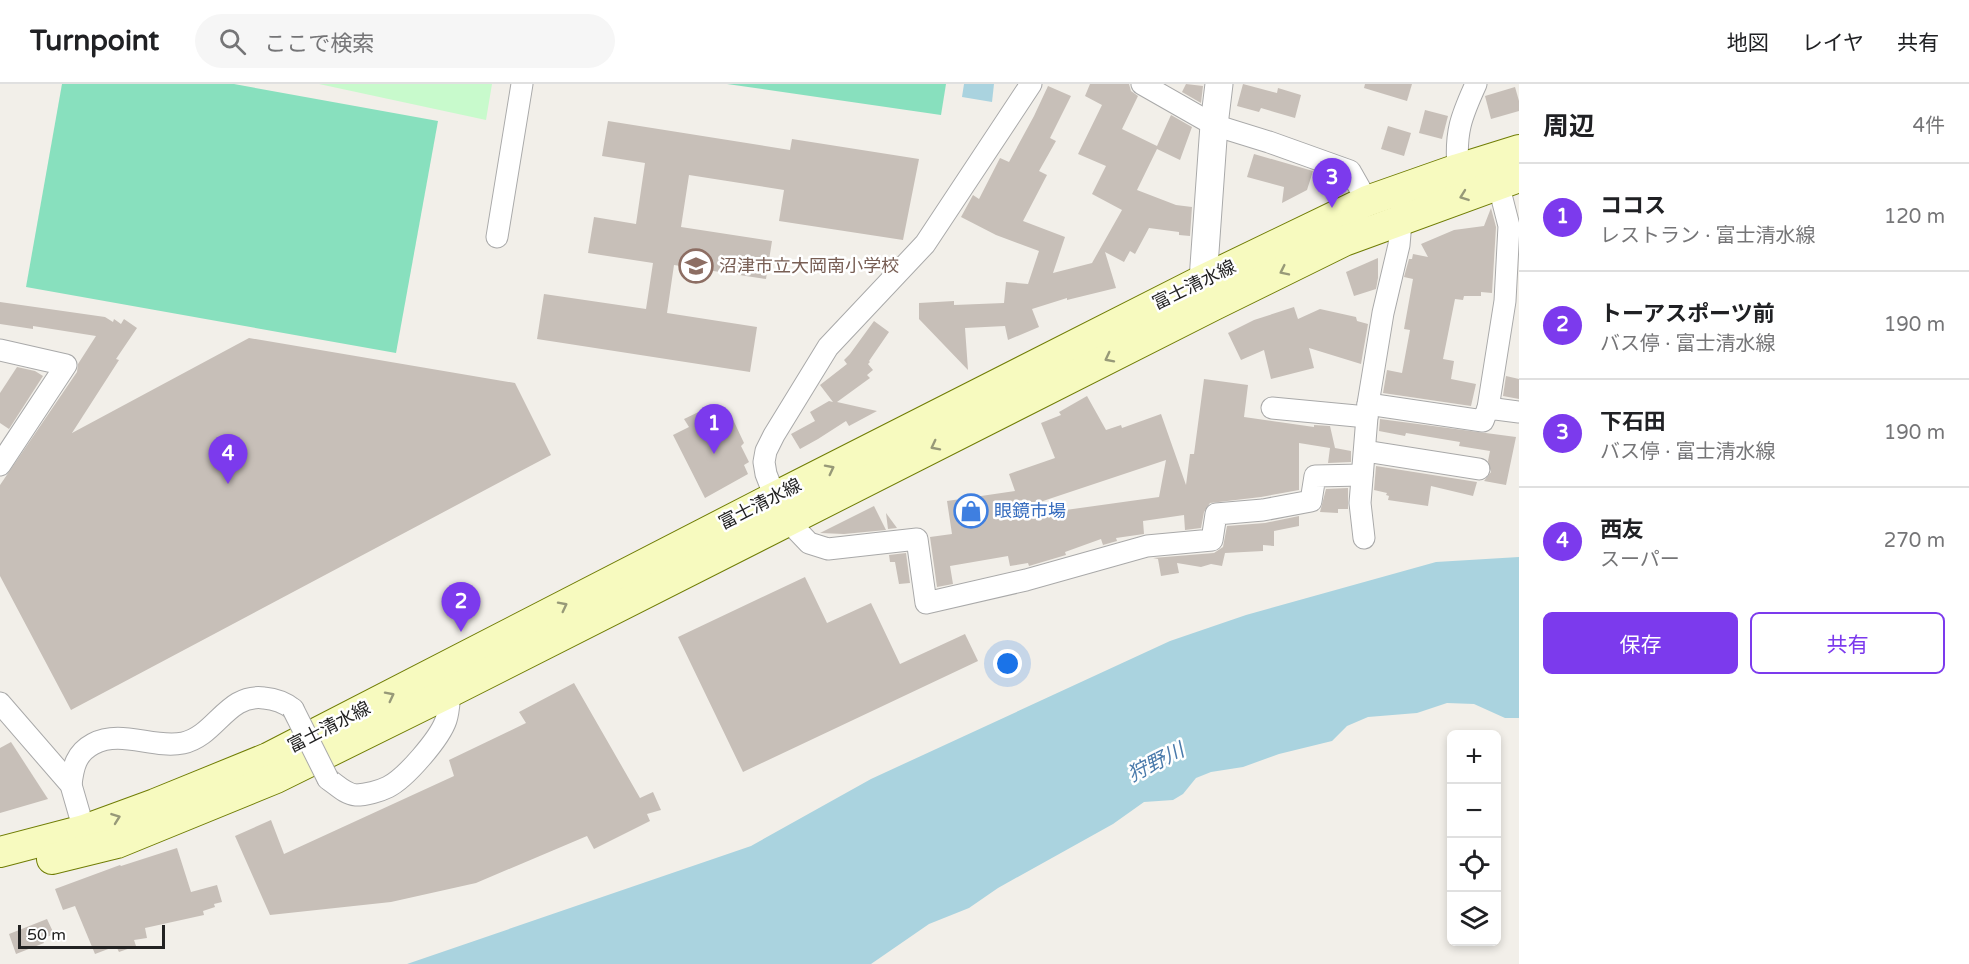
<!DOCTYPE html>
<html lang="ja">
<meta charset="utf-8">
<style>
:root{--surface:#fff;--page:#f6f6f6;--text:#202124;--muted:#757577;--line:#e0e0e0;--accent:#7c3aed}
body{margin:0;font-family:"Varela Round","Noto Sans JP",sans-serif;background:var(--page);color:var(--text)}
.controls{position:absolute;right:18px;bottom:18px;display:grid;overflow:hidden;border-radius:9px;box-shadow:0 3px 9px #0003}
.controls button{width:54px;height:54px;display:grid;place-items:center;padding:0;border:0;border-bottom:2px solid var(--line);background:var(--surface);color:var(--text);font:30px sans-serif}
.scale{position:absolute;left:18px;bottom:15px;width:147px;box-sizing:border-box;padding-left:6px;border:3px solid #222;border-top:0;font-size:16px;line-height:21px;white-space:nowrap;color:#222;-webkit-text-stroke:4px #fff;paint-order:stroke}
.you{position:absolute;left:1008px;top:580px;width:21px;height:21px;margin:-15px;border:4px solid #fff;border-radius:50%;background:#1a73e8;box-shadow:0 0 0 9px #1a73e833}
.badge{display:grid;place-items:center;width:39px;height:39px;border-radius:50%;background:var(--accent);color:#fff;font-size:20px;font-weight:700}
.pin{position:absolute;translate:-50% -50px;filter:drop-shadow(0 2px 3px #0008)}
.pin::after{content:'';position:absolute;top:32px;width:21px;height:18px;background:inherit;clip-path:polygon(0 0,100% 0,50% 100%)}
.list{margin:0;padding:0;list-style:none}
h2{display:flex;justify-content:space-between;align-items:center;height:78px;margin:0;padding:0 24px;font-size:26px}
h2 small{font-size:20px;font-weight:400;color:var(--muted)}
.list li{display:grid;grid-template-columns:39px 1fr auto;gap:18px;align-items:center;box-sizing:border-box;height:108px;padding:0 24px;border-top:2px solid var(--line)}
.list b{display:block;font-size:22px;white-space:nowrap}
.list p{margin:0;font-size:20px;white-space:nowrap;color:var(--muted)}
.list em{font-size:20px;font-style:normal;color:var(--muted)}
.actions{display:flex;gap:12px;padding:18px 24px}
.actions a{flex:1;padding:14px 0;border:2px solid var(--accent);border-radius:9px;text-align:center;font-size:21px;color:var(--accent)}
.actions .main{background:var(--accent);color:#fff}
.icon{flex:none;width:33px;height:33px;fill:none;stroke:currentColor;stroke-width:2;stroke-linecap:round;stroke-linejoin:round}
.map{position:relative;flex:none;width:1519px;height:880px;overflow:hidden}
header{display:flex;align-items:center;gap:36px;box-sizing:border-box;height:84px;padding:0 30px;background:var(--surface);border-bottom:2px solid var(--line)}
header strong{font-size:28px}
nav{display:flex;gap:33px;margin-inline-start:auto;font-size:21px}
.search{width:420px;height:54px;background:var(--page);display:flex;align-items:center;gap:15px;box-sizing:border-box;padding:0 21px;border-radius:33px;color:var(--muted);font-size:22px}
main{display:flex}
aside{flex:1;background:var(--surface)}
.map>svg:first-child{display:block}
.park{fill:#c8facc}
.pitch{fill:#88e0be}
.water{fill:#aad3df}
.building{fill:#c7bfb8;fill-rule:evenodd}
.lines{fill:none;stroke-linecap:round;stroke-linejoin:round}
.minor-casing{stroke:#a9a9a9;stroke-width:23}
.tertiary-casing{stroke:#a9a9a9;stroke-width:29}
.secondary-casing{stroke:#707d05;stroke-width:32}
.minor{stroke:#fff;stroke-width:21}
.tertiary{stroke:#fff;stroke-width:27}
.secondary{stroke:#f7fabf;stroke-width:30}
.minor-bridge-casing{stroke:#a9a9a9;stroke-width:23;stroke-linecap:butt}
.minor-bridge{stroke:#fff;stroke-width:21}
.oneway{stroke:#979978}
.labels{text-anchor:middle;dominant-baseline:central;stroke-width:5;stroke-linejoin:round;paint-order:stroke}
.education-label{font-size:18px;fill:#785e54;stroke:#fff;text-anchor:start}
.street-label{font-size:18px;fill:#222;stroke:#fff}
.shop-label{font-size:18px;fill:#366cbe;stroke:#fff;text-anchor:start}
.water-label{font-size:20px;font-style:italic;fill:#4a7aab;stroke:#fff}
</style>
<header>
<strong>Turnpoint</strong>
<div class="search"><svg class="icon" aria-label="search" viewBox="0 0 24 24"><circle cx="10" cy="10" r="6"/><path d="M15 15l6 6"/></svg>ここで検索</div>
<nav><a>地図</a><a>レイヤ</a><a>共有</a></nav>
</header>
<main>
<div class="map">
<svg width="1519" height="880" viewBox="0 0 1519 880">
<rect width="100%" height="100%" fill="#f2efe9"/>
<polygon class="park" points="319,0 492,0 486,36"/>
<g class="pitch">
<polygon points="62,0 234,0 438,37 396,269 26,203"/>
<polygon points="727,0 946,0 941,31"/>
</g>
<g class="water">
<polygon points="964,0 994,0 992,18 962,13"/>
<polygon points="1519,473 1519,634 1505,634 1474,620 1447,619 1417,629 1368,633 1347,642 1332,657 1279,670 1243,683 1211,688 1196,694 1183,710 1173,716 1144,718 1113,740 998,804 969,824 929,840 871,880 407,880 751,762 871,695 1170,557 1246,531 1436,478"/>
</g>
<g class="building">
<polygon points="1090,0 1129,0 1131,7 1138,12 1122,45 1157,62 1171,31 1192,43 1180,76 1157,65 1137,106 1176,121 1192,123 1190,152 1179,151 1179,148 1149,144 1135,170 1130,167 1124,178 1105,168 1116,204 1067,216 1067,214 1032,225 1039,243 1008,256 1005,242 965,244 968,286 919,235 919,219 954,217 954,221 1004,219 1006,198 1028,200 1039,167 996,151 961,133 973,111 979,115 1000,74 1009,78 1034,32 1048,2 1071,12 1050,54 1056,57 1039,87 1047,91 1023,137 1065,153 1053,189 1092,179 1122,126 1092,110 1106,82 1078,70 1102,21 1085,12"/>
<polygon points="1186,0 1203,2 1201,19 1182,8"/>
<polygon points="1243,0 1277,9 1278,4 1301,11 1295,34 1261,24 1259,28 1237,22"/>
<polygon points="1365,0 1412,0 1407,17 1364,4"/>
<polygon points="1515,3 1519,17 1519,27 1491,35 1485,12"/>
<polygon points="1425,26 1448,32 1442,55 1419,49"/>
<polygon points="608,37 790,66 792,55 919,75 903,156 779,137 784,106 689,91 681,143 772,157 766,195 674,181 667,229 757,243 750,288 537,255 544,210 646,225 653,179 588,169 594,133 636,140 645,79 602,72"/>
<polygon points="1388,42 1411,49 1404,72 1381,65"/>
<polygon points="1254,70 1313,87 1307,106 1282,119 1284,103 1247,93"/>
<polygon points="1491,124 1496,143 1492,209 1481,208 1481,212 1464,212 1463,216 1455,215 1443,275 1454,277 1451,295 1476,300 1471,322 1383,309 1387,286 1402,289 1410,246 1404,245 1413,195 1404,193 1409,175 1412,175 1413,170 1428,173 1421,160 1454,146 1484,142"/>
<polygon points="1378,174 1378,194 1376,205 1354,212 1346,188"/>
<polygon points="0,218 105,233 113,238 114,235 121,240 124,235 137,244 116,275 119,276 72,349 249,254 515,299 551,371 71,626 0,492 0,401 77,288 78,280 96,252 33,242 33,245 0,240"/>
<polygon points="1294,223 1298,235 1320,225 1356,233 1357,237 1368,240 1361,280 1309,264 1314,284 1271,295 1264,266 1241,276 1228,249 1254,236"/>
<polygon points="874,237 889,248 869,277 870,278 868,280 873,286 867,291 870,294 837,318 877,327 849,342 846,337 818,355 800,365 791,350 815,337 810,328 829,317 833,318 820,301 847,280 844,276 850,270"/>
<polygon points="17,283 35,287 43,292 9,345 0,339 0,309"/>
<polygon points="1506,292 1519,295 1519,315 1503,312"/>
<path d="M1204,295L1248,301L1244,333L1314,343V341L1330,342L1335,364L1351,367V378L1328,379L1330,364L1299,359V406L1261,413L1210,419L1204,428L1201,444L1185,446L1184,431L1143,437L1144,450L1116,454L1117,457L1103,461L1101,455L1065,468L1066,471L1029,482L1028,479L1010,482L1008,472L950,482L953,500L937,503L930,453L952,450L947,417L1015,407L1009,390L1055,374L1041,339L1061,331L1059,328L1087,312L1106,346L1121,341L1122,344L1161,330L1186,401L1190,370H1194ZM1166,376L1159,413L1037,430L1034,420Z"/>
<polygon points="709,323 729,327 744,359 741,362 749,378 744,381 748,390 705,414 673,351 689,343 684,335"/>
<polygon points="1380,335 1516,353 1506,401 1484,397 1491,388 1488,377 1490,367 1459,362 1460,358 1406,349 1405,352 1379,347"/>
<polygon points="1376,382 1477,398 1473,412 1431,402 1428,422 1388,416 1389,412 1386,411 1387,409 1374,406"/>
<polygon points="1348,404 1348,425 1338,425 1338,429 1320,428 1326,405"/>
<polygon points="874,422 886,446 844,450 820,449"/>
<polygon points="886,429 897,444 888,445"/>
<polygon points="1299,432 1299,442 1274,447 1274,462 1263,461 1263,467 1225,469 1222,482 1211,480 1201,483 1177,479 1179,489 1161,492 1158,475 1153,474 1214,469 1223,463 1227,442 1265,439"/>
<polygon points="906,469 910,499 899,500 895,478 890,478 889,471"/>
<polygon points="805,493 827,539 871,519 900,580 965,550 978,577 743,688 678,553"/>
<polygon points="574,599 640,714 653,708 661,726 647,730 650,737 594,765 587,752 476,799 391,818 270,831 235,752 271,736 284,770 454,692 449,676 526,639 519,628"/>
<polygon points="11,658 48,715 0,729 0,664"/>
<polygon points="177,764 191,808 217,801 222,818 214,820 215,823 203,827 204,831 145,844 147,854 134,856 136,862 119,868 116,862 95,870 75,822 63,826 55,805 120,781 121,782"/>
<polygon points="47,835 54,850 42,855 44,859 16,870 9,850"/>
</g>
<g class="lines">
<defs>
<g id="minor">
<polyline points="1031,0 925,160 828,263 774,351 766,367 764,378 766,390 775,413 788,437 809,459 828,465 917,455 926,519 1026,496 1147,462 1212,456 1216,430 1263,426 1311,417 1315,392 1362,391"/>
<polyline points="1142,0 1214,41 1269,58 1350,87 1367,117"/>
<path d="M1458,85C1455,48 1461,33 1476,0"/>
<polyline points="497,153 522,0"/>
<polyline points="0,266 66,281 0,381"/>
<polyline points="1368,320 1383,229 1399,161 1402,126"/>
<polyline points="1272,324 1367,333 1368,320 1483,337 1488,324 1519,328"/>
<polyline points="1488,324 1505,217 1509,142 1495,87"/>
<polyline points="1365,367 1479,385"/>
<polyline points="1364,454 1360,419 1367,333"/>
<polyline points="0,619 71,701 84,746"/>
<path d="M328,695C337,701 345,710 356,711C366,711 380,707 388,703C406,694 440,654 446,636C449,627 449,617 450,608"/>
<path d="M71,701C73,683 76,669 93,660C121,645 153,665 183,659C216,652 227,609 264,614C275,615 284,618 293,625"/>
</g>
<polyline id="tertiary" points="1211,212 1203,196 1214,41 1219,0"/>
<g id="secondary">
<polyline points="0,768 84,746 155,720 268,674 775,413 1203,196 1367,117 1458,85 1519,66"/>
<polyline points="52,775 117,759 276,694 450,608 1214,221 1344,157 1519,93"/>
</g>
</defs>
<use href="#minor" class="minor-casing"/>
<use href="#tertiary" class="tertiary-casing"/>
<use href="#secondary" class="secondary-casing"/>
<use href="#minor" class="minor"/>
<use href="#tertiary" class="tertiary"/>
<use href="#secondary" class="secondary"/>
<defs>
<polyline id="minor-bridge" points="293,625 328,695"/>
</defs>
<use href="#minor-bridge" class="minor-bridge-casing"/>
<use href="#minor-bridge" class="minor-bridge"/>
</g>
<defs><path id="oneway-chevron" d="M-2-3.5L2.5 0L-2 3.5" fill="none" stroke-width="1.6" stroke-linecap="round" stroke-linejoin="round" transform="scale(1.5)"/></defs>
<g class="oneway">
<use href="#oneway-chevron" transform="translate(1464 112) rotate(160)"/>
<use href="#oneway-chevron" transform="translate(1284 187) rotate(154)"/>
<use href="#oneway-chevron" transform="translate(1109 274) rotate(153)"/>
<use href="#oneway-chevron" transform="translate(935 362) rotate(153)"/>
<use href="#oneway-chevron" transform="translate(830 385) rotate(-27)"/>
<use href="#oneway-chevron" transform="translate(563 522) rotate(-27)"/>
<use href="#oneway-chevron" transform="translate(390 612) rotate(-27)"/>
<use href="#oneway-chevron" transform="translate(116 734) rotate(-20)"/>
</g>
<defs>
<symbol id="school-ring" viewBox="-11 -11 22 22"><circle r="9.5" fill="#fff" stroke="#8d6e63" stroke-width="1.5"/><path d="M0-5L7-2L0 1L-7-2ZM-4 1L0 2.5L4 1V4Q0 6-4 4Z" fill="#8d6e63"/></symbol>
<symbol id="shop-ring" viewBox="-11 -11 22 22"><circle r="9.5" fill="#fff" stroke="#3f7fe0" stroke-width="1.5"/><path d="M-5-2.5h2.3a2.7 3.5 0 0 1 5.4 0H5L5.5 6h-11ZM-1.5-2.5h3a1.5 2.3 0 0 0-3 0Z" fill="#3f7fe0"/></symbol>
</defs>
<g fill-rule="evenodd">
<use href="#school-ring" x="677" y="163" width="38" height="38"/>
<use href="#shop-ring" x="952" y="408" width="38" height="38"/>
</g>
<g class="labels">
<g class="education-label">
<text x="719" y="182">沼津市立大岡南小学校</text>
</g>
<g class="street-label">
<text transform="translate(1194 201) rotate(-26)">富士清水線</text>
<text transform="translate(760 420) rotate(-27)">富士清水線</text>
<text transform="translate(329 643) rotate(-27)">富士清水線</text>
</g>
<g class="shop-label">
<text x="994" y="427">眼鏡市場</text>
</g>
<g class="water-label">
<text transform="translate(1156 679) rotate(-27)">狩野川</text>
</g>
</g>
</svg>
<div class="controls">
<button>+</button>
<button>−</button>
<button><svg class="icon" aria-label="locate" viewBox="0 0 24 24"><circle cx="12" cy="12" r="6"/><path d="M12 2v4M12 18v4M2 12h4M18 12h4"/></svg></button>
<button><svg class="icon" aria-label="layers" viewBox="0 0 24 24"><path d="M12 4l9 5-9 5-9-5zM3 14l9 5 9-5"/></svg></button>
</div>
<div class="scale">50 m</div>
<div class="you"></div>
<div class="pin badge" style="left:714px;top:370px">1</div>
<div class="pin badge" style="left:461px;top:548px">2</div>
<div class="pin badge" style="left:1332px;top:124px">3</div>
<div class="pin badge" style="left:228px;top:400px">4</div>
</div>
<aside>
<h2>周辺<small>4件</small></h2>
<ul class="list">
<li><span class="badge">1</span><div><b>ココス</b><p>レストラン · 富士清水線</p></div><em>120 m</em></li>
<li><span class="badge">2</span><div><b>トーアスポーツ前</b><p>バス停 · 富士清水線</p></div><em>190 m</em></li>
<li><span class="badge">3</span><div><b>下石田</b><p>バス停 · 富士清水線</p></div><em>190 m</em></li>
<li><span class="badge">4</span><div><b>西友</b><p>スーパー</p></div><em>270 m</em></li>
</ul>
<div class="actions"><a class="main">保存</a><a>共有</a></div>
</aside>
</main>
